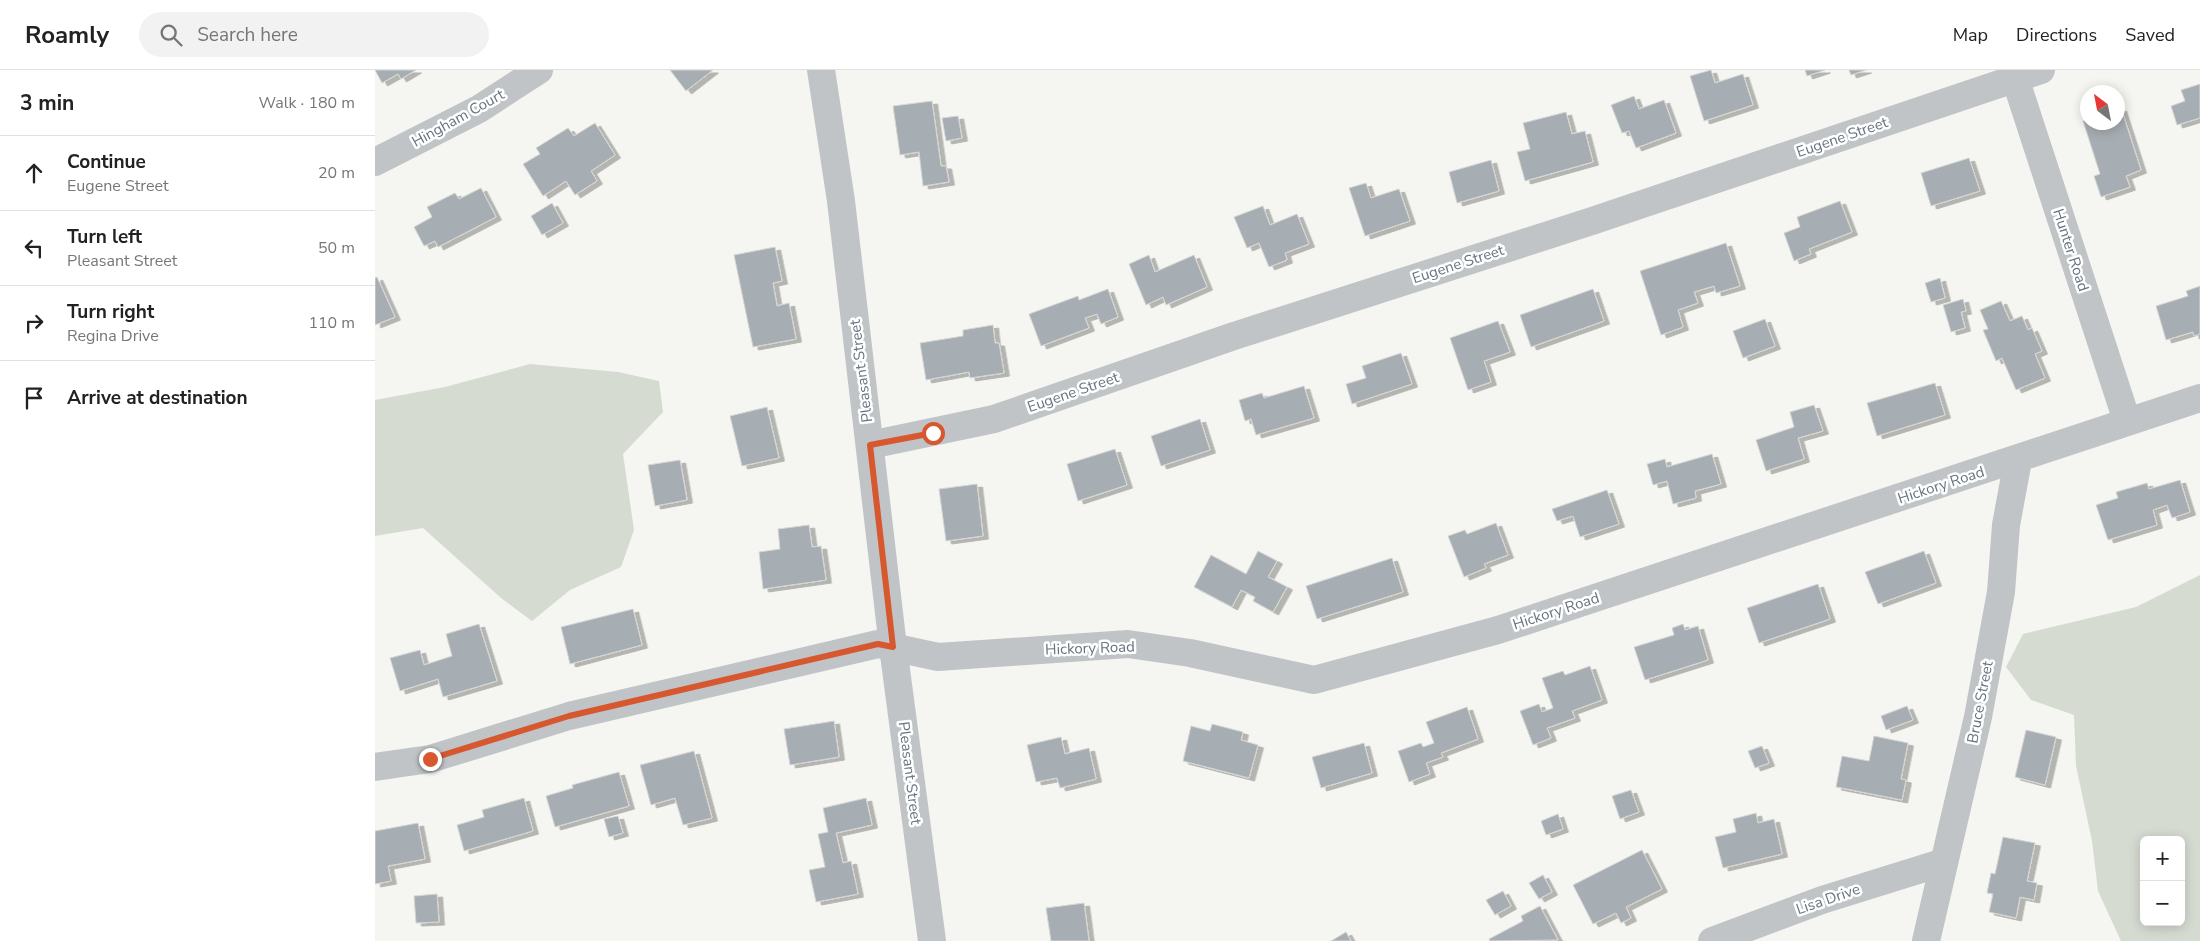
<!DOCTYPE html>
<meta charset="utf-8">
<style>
:root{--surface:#fff;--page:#f2f2f2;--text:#222;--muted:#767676;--line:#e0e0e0}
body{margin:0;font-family:"Nunito Sans",sans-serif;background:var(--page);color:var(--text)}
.controls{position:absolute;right:15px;bottom:15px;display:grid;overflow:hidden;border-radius:8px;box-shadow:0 2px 12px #0003}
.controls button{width:45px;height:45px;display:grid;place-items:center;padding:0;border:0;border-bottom:1px solid var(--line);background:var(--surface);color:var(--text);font:25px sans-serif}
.compass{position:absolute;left:1705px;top:15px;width:45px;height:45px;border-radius:50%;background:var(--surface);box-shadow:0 2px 12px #0003;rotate:328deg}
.stop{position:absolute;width:15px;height:15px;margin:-11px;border:4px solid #d7572f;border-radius:50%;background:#fff}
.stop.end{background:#d7572f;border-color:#fff;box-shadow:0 1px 5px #0008}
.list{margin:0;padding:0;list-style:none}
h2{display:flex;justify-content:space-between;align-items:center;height:65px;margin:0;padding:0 20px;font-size:21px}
h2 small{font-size:16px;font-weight:400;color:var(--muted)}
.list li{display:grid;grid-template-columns:32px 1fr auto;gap:15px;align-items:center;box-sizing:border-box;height:75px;padding:0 20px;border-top:1px solid var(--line)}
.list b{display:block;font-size:19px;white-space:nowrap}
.list p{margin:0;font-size:16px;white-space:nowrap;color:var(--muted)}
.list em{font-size:16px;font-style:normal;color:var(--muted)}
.icon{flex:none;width:28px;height:28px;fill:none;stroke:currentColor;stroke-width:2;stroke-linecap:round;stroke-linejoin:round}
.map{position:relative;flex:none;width:1825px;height:871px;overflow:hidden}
header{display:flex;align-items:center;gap:30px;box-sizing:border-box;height:70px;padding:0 25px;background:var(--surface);border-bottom:1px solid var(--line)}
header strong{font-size:24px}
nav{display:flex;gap:28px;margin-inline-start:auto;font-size:18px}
.search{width:350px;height:45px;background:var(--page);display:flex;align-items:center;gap:12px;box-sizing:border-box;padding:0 18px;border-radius:28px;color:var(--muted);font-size:19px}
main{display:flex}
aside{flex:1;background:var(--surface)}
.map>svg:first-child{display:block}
.green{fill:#d6dbd2;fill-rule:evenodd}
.building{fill:#a7aeb3;stroke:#d6d6d4;filter:url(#shadow)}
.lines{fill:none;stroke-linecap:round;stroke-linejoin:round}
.minor{stroke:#c0c4c7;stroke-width:28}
.route{stroke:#d7572f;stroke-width:6}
.labels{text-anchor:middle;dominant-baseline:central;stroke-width:5;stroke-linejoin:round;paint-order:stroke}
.street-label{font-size:15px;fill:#657480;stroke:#fff}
</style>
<header>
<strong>Roamly</strong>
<div class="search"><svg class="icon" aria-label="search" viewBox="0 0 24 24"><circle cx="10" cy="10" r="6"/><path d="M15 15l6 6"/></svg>Search here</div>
<nav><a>Map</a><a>Directions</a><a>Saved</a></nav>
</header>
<main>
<aside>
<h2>3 min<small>Walk · 180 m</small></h2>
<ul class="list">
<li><svg class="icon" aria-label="ahead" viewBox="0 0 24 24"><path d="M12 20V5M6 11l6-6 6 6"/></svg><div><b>Continue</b><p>Eugene Street</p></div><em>20 m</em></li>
<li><svg class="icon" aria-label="left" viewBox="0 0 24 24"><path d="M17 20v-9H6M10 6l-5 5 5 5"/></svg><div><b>Turn left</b><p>Pleasant Street</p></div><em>50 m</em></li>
<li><svg class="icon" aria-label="right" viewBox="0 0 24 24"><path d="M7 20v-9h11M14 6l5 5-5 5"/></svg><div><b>Turn right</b><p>Regina Drive</p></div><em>110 m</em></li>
<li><svg class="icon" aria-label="arrive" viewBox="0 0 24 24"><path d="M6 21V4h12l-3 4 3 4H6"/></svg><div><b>Arrive at destination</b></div></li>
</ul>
</aside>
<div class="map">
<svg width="1825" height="871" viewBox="0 0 1825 871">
<defs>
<filter id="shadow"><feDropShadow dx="5.5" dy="3" stdDeviation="0" flood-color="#0004"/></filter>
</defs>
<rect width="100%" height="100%" fill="#f5f5f1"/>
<g class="green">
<polygon points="155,294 243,302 284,311 288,342 248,384 259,460 246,497 195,520 157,551 126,528 48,458 0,466 0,330 70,317"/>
<path d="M1825,505V871H1746L1723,821L1717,771L1701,696L1699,645L1656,630L1631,597L1648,564L1761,537ZM1769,770H1806V852H1769Z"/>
</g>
<g class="building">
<polygon points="0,0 41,0 26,9 23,4 7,13"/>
<polygon points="295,0 338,0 311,21"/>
<polygon points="1336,0 1340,13 1368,4 1378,35 1329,51 1315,6"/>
<polygon points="1430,0 1450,0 1432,6"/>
<polygon points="1474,0 1491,0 1476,5"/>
<polygon points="1825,14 1825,48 1802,55 1796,36 1810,31 1806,20"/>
<polygon points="1259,26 1264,39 1289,30 1301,63 1261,78 1254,61 1247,63 1236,35"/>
<polygon points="557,31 566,96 571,96 574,112 548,116 544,82 525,85 518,36"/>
<polygon points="1746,38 1766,100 1751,106 1755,117 1726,127 1719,106 1725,104 1708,51 1712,50 1712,52 1742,52 1742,40"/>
<polygon points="1191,42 1197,64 1210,61 1218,92 1150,111 1142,82 1155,79 1148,53"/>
<polygon points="583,46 587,68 571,71 567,48"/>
<polygon points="220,53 240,85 216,101 222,111 200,125 191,111 168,126 148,94 165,84 161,78 193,58 199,66"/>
<polygon points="1594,88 1605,121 1556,136 1546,103"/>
<polygon points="1116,90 1124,121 1082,133 1074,102"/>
<polygon points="991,113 996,128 1024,119 1035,151 990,166 974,118"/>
<polygon points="106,118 121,147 63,177 60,171 49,176 39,157 57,147 52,137 80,123 84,129"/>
<polygon points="1465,131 1477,162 1434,179 1436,184 1419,191 1409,163 1425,157 1422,147"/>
<polygon points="177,133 188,153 167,165 156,146"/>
<polygon points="888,136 895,155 922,144 934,174 910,183 912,190 894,197 884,173 872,178 859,147"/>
<polygon points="1351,173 1365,216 1341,223 1339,216 1319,222 1323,233 1303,240 1308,257 1286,265 1265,201"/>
<polygon points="400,177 407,211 398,213 402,236 414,233 421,269 378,277 359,185"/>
<polygon points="774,185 780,202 819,185 832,217 791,235 788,227 771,235 754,194"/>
<polygon points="2,207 20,247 0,255 0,208"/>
<polygon points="1565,208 1570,228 1556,232 1550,213"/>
<polygon points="1825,216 1825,264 1819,266 1818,262 1791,270 1781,236 1813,226 1811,221"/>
<polygon points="733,219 743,247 726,254 722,244 710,248 714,258 666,276 654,244 703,226 704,230"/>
<polygon points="1218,219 1229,251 1156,277 1145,245"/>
<polygon points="1588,229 1591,241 1586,242 1590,258 1576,262 1568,235"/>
<polygon points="1626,231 1635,251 1647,246 1653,260 1657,258 1667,281 1660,284 1670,308 1641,320 1627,288 1621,291 1608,260 1613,259 1605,240"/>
<polygon points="1390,249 1400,276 1368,288 1358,261"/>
<polygon points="1123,251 1135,282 1109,291 1116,312 1093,320 1075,268"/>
<polygon points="618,255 620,273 624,273 629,303 595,308 594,302 551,310 545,273 588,266 588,260"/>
<polygon points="1026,283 1037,314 977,334 971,314 991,308 987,296"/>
<polygon points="1560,313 1570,345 1502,366 1492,333"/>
<polygon points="929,316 939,348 881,365 876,349 870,351 864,330 887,323 889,328"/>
<polygon points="1439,335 1448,361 1423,368 1429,389 1391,401 1381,370 1419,357 1415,342"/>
<polygon points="392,337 404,388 367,396 355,346"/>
<polygon points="825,349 835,380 786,396 776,366"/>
<polygon points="740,379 752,415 703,431 692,394"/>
<polygon points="1337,384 1346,414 1320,421 1321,428 1298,434 1292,411 1278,415 1272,394 1290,389 1292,397"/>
<polygon points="305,390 312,430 280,436 273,395"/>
<polygon points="1805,410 1815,442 1797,448 1792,435 1778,440 1782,455 1733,470 1721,435 1743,428 1741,422 1772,413 1774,419"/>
<polygon points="602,414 608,466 571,471 564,419"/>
<polygon points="1232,420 1244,454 1205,467 1198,446 1182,451 1177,439"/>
<polygon points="1121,453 1133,485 1109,494 1111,498 1089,507 1073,466 1090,460 1092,464"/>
<polygon points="434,455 437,477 446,476 451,510 388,519 384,482 405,479 403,459"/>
<polygon points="883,481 902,491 893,507 912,517 898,542 878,531 880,527 866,520 857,537 819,517 836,485 871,504"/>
<polygon points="1549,481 1561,513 1503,534 1490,502"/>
<polygon points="1017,488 1028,522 942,549 931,516"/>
<polygon points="1443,514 1455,549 1384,573 1372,538"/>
<polygon points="258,539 267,575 195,594 186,557"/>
<polygon points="104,554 122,611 68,627 63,609 25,621 15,588 45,580 49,595 77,586 71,564"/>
<polygon points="1308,554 1310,560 1323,556 1333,590 1270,610 1259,577 1299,565 1297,558"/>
<polygon points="1215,596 1227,630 1197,641 1200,648 1172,658 1176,668 1158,675 1145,641 1164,634 1167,642 1178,638 1167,608 1188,601 1190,605"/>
<polygon points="1532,636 1538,650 1511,660 1506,646"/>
<polygon points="1092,637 1103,669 1066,683 1068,687 1051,693 1055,704 1034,712 1023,681 1046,673 1048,677 1059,673 1051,652"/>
<polygon points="459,651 464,687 415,695 409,659"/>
<polygon points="837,654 868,662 866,670 883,675 874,708 808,691 816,656 835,661"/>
<polygon points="1651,660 1681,667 1670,715 1640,707"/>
<polygon points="1499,666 1533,673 1526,709 1531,710 1527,730 1461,717 1467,686 1494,691"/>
<polygon points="686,667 690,684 714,678 721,709 685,718 682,708 661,712 652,675"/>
<polygon points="989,673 997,703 946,718 937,687"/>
<polygon points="1387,676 1394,693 1380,698 1373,681"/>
<polygon points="319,681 337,748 308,755 300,728 276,735 265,695"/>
<polygon points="244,702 254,736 180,757 171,726 198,718 197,715"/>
<polygon points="1256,720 1264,742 1245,749 1237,726"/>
<polygon points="149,728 158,761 89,781 82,755 109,747 107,740"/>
<polygon points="491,728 497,755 461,763 468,793 476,791 483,824 441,832 434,800 450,797 443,764 453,762 448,738"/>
<polygon points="1381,743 1383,753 1399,749 1407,784 1348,798 1340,767 1361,762 1358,749"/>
<polygon points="1183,744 1188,759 1171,765 1166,751"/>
<polygon points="243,746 248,763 234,767 229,749"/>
<polygon points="43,753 50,789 13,796 16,811 0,814 0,761"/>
<polygon points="1628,767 1660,773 1652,811 1662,813 1659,830 1645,827 1641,848 1614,842 1618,824 1612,823 1616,803 1620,804"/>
<polygon points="1267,780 1287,819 1251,837 1256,848 1246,853 1241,843 1218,854 1198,815"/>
<polygon points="1168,805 1177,822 1164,829 1154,813"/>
<polygon points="1128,821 1136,836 1120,845 1111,830"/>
<polygon points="62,824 64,852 41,853 39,826"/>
<polygon points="709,833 714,871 676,871 671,838"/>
<polygon points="1165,836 1183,870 1115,871 1114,869 1148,851 1146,846"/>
<polygon points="971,862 976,871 956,871"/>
</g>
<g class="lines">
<g class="minor">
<polyline points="446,0 466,131 518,577 557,871"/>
<polyline points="1640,8 1752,351"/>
<polyline points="0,92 104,39 164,0"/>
<polyline points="495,375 619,349 859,266 1217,151 1666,0"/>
<polyline points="0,697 55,689 194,646 503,574 563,587 753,574 815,583 939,610 1123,560 1825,328"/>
<polyline points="1337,871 1447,830 1569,792"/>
<polyline points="1551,871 1603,647 1626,522 1631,455 1643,390"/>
</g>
</g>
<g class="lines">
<polyline class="route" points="55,689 194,646 503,574 518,577 495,375 558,363"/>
</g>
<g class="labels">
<g class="street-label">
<text transform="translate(83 48) rotate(-29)">Hingham Court</text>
<text transform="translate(1467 67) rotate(-19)">Eugene Street</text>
<text transform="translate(1696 180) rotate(72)">Hunter Road</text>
<text transform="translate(1083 194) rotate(-18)">Eugene Street</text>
<text transform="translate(486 301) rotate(-97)">Pleasant Street</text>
<text transform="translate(698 322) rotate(-19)">Eugene Street</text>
<text transform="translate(1566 415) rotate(-18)">Hickory Road</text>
<text transform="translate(1181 541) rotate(-18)">Hickory Road</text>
<text transform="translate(715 578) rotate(-2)">Hickory Road</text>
<text transform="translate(1605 632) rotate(-79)">Bruce Street</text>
<text transform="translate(535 703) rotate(83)">Pleasant Street</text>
<text transform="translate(1453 829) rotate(-19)">Lisa Drive</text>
</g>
</g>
</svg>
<div class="controls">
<button>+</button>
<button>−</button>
</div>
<svg class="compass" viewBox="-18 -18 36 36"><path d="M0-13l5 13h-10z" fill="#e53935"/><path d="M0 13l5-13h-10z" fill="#767676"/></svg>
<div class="stop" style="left:558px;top:363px"></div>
<div class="stop end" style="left:55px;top:689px"></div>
</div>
</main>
